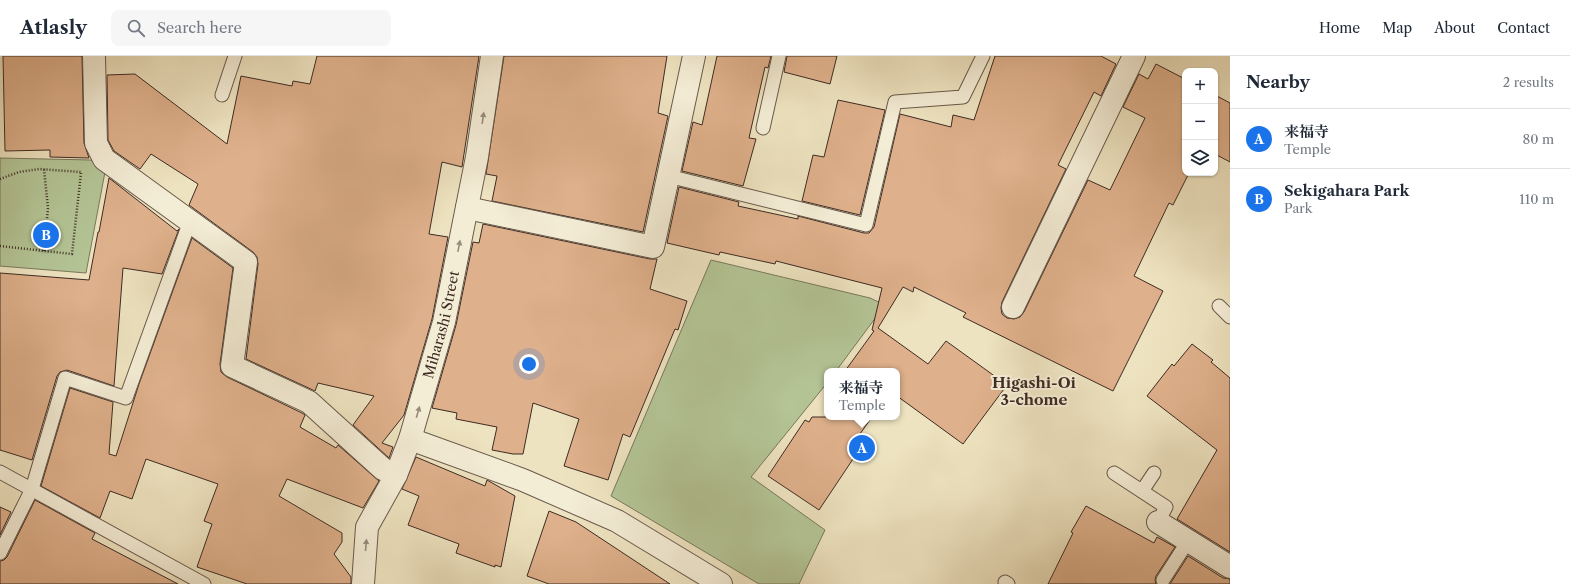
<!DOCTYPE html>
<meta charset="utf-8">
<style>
:root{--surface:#fff;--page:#f6f6f7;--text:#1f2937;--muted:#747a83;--line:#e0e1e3;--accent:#1a73e8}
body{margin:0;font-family:"Libre Caslon Text","Noto Serif JP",serif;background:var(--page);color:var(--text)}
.controls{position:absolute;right:12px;top:12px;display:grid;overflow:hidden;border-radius:8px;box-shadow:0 1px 3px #0004}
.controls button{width:36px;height:36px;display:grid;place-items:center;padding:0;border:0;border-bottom:1px solid var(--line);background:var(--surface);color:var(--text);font:20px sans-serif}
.you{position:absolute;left:529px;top:308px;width:14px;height:14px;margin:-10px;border:3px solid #fff;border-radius:50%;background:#1a73e8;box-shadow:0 0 0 6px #1a73e833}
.badge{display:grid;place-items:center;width:26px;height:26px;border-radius:50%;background:var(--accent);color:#fff;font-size:13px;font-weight:700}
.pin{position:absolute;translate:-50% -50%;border:2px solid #fff;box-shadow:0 1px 4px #0006}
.popup{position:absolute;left:824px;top:312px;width:76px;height:52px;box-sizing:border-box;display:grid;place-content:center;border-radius:8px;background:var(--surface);filter:drop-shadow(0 1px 3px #0005);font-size:13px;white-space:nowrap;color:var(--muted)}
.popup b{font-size:15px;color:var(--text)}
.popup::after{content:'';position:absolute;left:50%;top:100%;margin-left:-8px;border:8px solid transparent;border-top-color:var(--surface)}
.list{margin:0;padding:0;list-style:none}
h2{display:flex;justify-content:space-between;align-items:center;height:52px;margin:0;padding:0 16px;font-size:17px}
h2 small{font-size:13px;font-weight:400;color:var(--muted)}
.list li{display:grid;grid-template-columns:26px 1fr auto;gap:12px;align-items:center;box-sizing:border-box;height:60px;padding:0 16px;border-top:1px solid var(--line)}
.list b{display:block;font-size:15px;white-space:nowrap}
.list p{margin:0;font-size:13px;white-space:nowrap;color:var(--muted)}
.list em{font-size:13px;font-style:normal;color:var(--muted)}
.icon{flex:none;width:22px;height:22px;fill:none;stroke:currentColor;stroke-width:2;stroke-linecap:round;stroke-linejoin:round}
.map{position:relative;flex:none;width:1230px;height:528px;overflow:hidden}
header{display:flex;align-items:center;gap:24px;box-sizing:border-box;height:56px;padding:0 20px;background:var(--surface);border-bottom:1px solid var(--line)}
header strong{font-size:19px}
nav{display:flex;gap:22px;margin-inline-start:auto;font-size:14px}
.search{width:280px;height:36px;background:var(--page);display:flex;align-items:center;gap:10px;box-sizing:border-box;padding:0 14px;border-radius:8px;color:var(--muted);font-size:15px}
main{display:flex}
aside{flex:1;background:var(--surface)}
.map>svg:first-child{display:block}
.green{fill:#b4c596;stroke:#78785d}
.building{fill:#deb08b;stroke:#3d2b24}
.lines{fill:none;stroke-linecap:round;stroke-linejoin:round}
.service-casing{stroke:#69594b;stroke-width:15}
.minor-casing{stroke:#69594b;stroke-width:24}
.path{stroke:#3d2b24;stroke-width:2.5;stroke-dasharray:1 2;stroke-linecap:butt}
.service{stroke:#f4edd6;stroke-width:13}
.minor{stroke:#f4edd6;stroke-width:22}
.oneway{fill:#988c7d}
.labels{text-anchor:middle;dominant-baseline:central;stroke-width:4;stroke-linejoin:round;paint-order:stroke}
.street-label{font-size:14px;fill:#3d2b24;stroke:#f4edd6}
.neighbourhood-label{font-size:15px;font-weight:bold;fill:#3d2b24;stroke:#f4edd6}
</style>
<header>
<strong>Atlasly</strong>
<div class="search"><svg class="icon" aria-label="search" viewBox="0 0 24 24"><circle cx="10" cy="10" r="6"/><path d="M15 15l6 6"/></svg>Search here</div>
<nav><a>Home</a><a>Map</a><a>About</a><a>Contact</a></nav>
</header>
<main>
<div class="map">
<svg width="1230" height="528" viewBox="0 0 1230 528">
<rect width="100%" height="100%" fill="#eee3c0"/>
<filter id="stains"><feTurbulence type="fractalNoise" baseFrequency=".005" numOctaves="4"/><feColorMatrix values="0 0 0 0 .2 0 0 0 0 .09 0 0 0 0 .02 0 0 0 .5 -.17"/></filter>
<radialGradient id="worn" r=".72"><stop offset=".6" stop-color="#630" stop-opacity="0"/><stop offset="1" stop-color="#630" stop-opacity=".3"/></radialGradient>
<g class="green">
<polygon points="0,102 91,104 105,116 86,217 0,210"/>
<polygon points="711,204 870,242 885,249 836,315 827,315 827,327 751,421 825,474 799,528 759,528 611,440"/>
</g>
<g class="building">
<polygon points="3,0 82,0 84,87 89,102 50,101 50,94 5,95"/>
<polygon points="317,0 479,0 462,111 442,106 429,178 448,181 432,263 404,359 382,387 393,391 389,402 353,369 374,340 318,327 315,335 246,303 258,208 257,201 253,196 189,149 198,128 151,98 140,113 114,95 108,84 107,19 135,18 227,88 241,20 292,30 293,25 310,28"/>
<polygon points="504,0 667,0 658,57 668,60 643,176 492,145 497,120 486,118"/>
<polygon points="717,0 771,0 768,12 765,11 749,82 756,83 743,130 682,115 693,66 702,69"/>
<polygon points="787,0 837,0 830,28 784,16"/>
<polygon points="995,0 1101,0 1116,8 1101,40 1094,36 1058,109 1066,113 1002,246 1001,252 1002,258 1007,262 1014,263 1020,261 1024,256 1088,124 1110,134 1145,62 1123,51 1139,18 1148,23 1156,8 1185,23 1185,117 1189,117 1173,149 1169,147 1134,220 1163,235 1113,335 963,261 966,257 914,231 913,236 903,231 878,272 928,308 946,285 1007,329 963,388 897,340 897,315 845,315 874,275 872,274 882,232 776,205 775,208 720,196 719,199 667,187 679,131 739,146 738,150 798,163 798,160 864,177 869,177 874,171 900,58 951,71 953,59 974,64"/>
<polygon points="1215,39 1230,47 1230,106 1215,98"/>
<polygon points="838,44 885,54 860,159 802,145 813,99 824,101"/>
<polygon points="109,122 177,175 179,173 162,218 123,212 114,330 67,314 60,316 57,320 32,404 0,394 0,217 89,224 98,176 99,176"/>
<polygon points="483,168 650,203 657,203 650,233 687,245 678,274 675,273 630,381 623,378 608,424 564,410 579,363 533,347 523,398 513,398 492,394 497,371 456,363 457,357 432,352 456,269 473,186 479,187"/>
<polygon points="192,182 233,212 220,308 221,316 227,321 302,357 305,359 300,371 336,392 338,389 379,425 363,452 287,423 279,440 342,477 342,486 334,498 351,521 351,528 247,528 197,511 212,468 204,465 218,428 146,403 132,443 110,435 100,462 41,430 70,332 113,346 109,398 116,400 139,328"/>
<polygon points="1192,288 1213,304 1211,306 1230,322 1230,496 1177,463 1217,394 1147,340 1172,308 1174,310"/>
<polygon points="812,361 872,361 850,392 857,397 819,454 768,420 805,364 809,366"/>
<polygon points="416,401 485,430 487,424 515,440 501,511 495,509 495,511 456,497 459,488 408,469 419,440 402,433"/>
<polygon points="35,444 95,477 92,483 178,528 0,528 0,505 4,504 7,501"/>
<polygon points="1086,450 1154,487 1157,481 1175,491 1156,520 1155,524 1156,528 1048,528 1073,477 1071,476"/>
<polygon points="0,451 11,456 0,479"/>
<polygon points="549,455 576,466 670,528 549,528 527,520"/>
<polygon points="1188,500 1223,522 1230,523 1230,528 1170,528"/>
</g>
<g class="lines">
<defs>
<g id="service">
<polyline points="222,39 235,0"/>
<polyline points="763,72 779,0"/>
<polyline points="668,120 866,169 895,46 963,41 983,0"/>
<polyline points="1219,250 1230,261"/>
<polyline points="0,416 204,528"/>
<polyline points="1114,417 1166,451 1158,466"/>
<polyline points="1142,435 1154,417"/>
<polyline points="0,497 32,433 65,322 126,342 190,165"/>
<polyline points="1163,524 1188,485"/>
<polyline points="1005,526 1008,528"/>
</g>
<g id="minor">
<polyline points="94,0 96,87 104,103 246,206 232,310 309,346 383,413 396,419"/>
<polyline points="467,152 653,191 694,0"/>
<polyline points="1013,251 1134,0"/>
<polyline points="410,383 523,424 617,465 721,528"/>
<polyline points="1158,466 1230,511"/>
<path id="s1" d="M363,528L367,471L396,419L410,383L444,266L477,101L492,0"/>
</g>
</defs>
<use href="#service" class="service-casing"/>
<use href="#minor" class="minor-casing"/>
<g class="path">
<polyline points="0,123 19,116 39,113 81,116"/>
<polyline points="0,190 72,198 81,117"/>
<polyline points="44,195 48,152 44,113"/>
</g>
<use href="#service" class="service"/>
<use href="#minor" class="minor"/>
</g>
<defs><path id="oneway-solid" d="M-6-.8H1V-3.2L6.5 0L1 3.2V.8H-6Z"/></defs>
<g class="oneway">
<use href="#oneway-solid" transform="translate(483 62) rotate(-82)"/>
<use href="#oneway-solid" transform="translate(459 190) rotate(-79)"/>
<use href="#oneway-solid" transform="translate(418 356) rotate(-74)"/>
<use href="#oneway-solid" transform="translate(366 489) rotate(-85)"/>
</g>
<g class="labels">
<g class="street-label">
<text stroke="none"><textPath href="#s1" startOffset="274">Miharashi Street</textPath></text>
</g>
<g class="neighbourhood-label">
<text x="1034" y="326">Higashi-Oi<tspan x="1034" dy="17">3-chome</tspan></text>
</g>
</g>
<rect width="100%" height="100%" filter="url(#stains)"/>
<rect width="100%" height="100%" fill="url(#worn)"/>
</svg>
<div class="controls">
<button>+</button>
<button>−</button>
<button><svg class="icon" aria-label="layers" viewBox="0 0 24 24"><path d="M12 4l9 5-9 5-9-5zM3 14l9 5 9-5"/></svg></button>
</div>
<div class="you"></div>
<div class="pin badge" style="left:862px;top:392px">A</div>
<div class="popup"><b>来福寺</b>Temple</div>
<div class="pin badge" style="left:46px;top:179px">B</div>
</div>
<aside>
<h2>Nearby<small>2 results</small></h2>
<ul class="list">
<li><span class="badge">A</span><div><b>来福寺</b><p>Temple</p></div><em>80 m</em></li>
<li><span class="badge">B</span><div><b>Sekigahara Park</b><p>Park</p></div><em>110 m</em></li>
</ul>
</aside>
</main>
